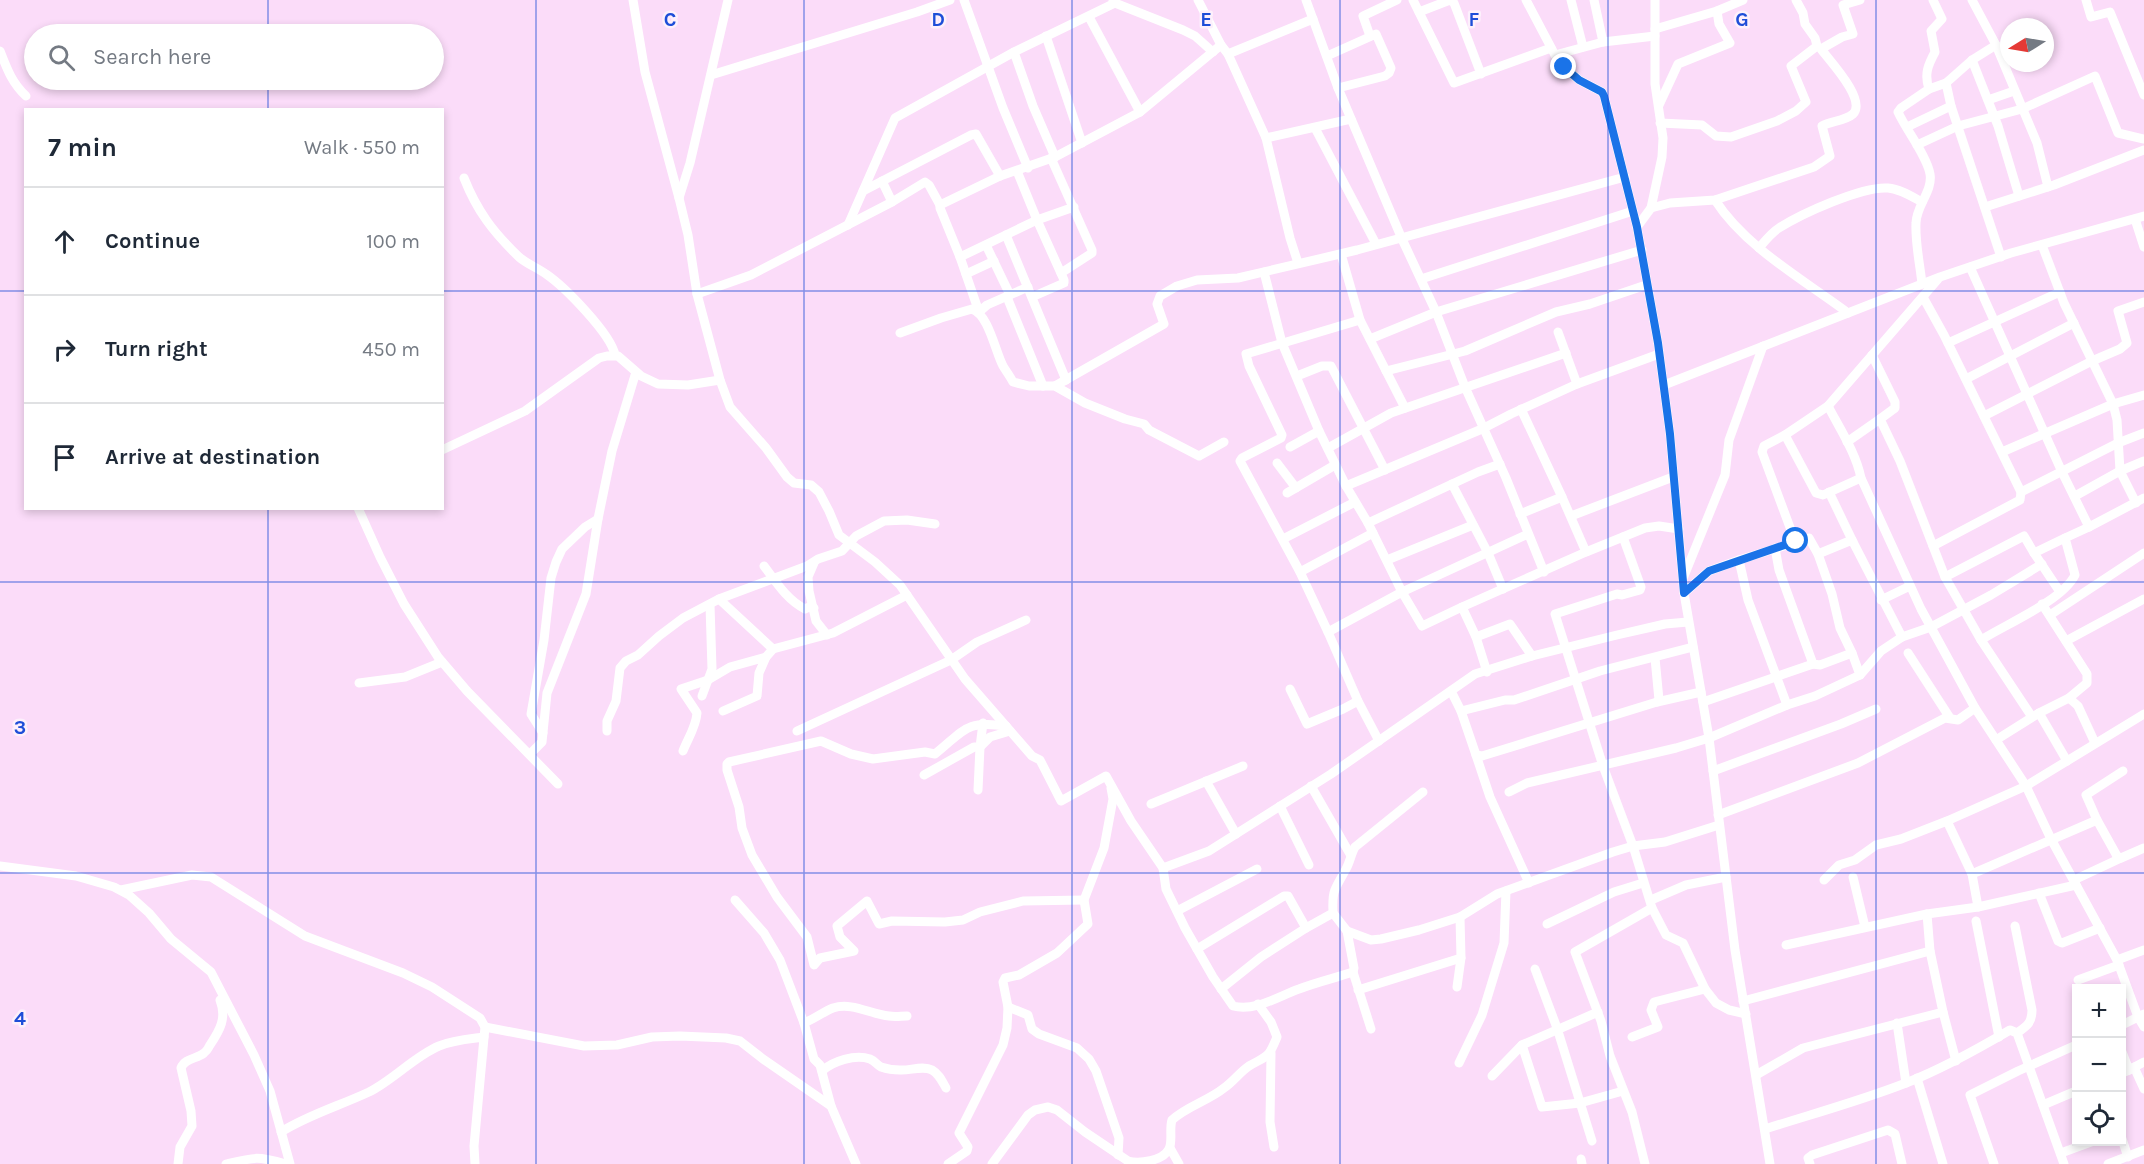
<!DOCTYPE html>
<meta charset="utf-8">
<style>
:root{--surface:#fff;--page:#f6f6f7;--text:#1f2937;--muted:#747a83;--line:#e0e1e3}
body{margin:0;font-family:Karla,sans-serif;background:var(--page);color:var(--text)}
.controls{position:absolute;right:18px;bottom:18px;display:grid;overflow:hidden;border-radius:0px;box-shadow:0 3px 9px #0003}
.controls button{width:54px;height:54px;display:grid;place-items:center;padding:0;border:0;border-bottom:2px solid var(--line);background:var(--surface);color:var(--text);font:30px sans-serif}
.compass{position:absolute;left:2000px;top:18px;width:54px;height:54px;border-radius:50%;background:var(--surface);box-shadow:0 3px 9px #0003;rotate:259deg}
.stop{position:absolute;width:18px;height:18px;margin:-14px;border:4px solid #1a73e8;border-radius:50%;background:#fff}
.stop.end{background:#1a73e8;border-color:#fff;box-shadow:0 2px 6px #0008}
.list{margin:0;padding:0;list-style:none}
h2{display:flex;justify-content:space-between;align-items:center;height:78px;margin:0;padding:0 24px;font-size:26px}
h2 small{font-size:20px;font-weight:400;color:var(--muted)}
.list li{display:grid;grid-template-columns:39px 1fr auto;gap:18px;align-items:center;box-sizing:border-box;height:108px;padding:0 24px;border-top:2px solid var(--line)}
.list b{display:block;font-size:22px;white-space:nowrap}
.list em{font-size:20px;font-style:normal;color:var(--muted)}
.icon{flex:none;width:33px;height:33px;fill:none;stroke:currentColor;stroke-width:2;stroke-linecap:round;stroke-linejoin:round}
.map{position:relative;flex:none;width:2144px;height:1164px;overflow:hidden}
.search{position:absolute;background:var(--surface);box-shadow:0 3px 9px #0003;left:24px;top:24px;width:420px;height:66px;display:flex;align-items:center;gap:15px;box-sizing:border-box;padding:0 21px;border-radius:33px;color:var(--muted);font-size:22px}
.panel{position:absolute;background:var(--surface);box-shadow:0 3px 9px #0003;left:24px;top:108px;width:420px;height:402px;border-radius:0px}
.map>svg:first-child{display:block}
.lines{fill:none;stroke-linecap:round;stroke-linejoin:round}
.minor{stroke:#fff;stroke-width:9}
.route{stroke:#1a73e8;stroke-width:8}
.grid{fill:none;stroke:#1d4ed8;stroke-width:1.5;stroke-opacity:0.55}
.grid-label{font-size:20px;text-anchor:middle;font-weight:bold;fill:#1d4ed8;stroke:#fdf0fc;stroke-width:5;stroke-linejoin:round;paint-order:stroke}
</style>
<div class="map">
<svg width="2144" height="1164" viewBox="0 0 2144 1164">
<rect width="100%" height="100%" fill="#fbdcf9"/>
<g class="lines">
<g class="minor">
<path d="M633,0L645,72L679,198L688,235L697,294L720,380L730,407L766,448L787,477L794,483L811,485L819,492L829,511L839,535L875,562L900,585L965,679L1032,756L1040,760L1061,801L1106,776L1131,821L1163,868L1166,889L1185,928L1213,977L1233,1006C1255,1012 1279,996 1299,989C1317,982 1335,978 1353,972L1354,968L1347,931"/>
<polyline points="964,0 1003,108 1028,168"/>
<polyline points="1113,0 1115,3 1183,30 1195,36 1213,52"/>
<polyline points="1198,0 1221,45 1228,54 1266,138 1290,238 1298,263"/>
<polyline points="1306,0 1338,88 1402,239 1436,312 1465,387 1506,478 1544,572"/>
<polyline points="1413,0 1454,83 1551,48"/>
<polyline points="1526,0 1555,55 1564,67 1579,80 1602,92 1604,96 1637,227 1658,343 1670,434 1684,593 1709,738 1735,950 1770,1164"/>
<polyline points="1571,0 1583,47"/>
<polyline points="1594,0 1603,42"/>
<polyline points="1972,0 1996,45 2037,143 2048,187"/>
<polyline points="2086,0 2091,17 2110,12 2144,95"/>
<polyline points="1419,12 1450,0 1454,3 1481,74"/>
<polyline points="1089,17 1140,112"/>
<polyline points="1655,29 1717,11"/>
<polyline points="1046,36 1082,143"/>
<polyline points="1370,36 1363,16 1397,0"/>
<path d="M0,51C7,69 12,83 26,96"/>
<polyline points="1014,52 1033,106 1055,157"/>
<polyline points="1228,54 1313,19"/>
<polyline points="1555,55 1603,42 1655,36"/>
<polyline points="1327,56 1376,34 1391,68 1389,73 1385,76 1338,88"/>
<polyline points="1972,60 1998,126 2019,196"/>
<polyline points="711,75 917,12 950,0"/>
<polyline points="1946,83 1972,60 1996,45"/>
<polyline points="1929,89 1946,83 1951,106 2001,257"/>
<polyline points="1988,100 2014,91"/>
<polyline points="1659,105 1678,64 1730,43 1719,24 1717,11 1743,0"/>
<polyline points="1660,123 1702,125 1716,136 1731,137 1777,121 1796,111 1806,102 1791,66 1817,46 1815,38 1805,24 1803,13 1796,0"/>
<polyline points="1907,127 1951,106"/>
<polyline points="1315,128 1376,244"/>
<polyline points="1266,138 1351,119"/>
<polyline points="1917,145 1958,126 2022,109 2095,76 2118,133 2144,139"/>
<polyline points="1051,158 1092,250 1092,253 1061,273"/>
<polyline points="1017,171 1037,220 1064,280 1064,283 1032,297"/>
<path d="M464,178C477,211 493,232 519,257C527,264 538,268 546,274C565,287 611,334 615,355"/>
<polyline points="882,181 892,202"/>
<polyline points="863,191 971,135 976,134 1000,176"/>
<polyline points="679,198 690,163 728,0"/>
<path d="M1715,200C1745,247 1804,280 1848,313"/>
<polyline points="1985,207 2054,185 2144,150"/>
<path d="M1651,208L1670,203L1715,200L1814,167L1830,156L1822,126C1831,121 1845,121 1853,114C1867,100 1830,61 1821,49L1842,37L1853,34L1843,5L1860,0"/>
<polyline points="2135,219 2144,247"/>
<polyline points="848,225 895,118 1014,52 1115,3"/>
<polyline points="1637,227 1651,208 1662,157 1663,138 1655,84 1655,0"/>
<polyline points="1006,235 1066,380"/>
<polyline points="986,245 1010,295"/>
<polyline points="2042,245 2064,303 2113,404 2117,420 2120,471 2136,503"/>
<path d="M1759,248C1765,241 1771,233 1779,228C1801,214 1862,186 1888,188C1900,189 1911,196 1922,202"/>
<polyline points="1341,254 1360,320 1405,408"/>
<polyline points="960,257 1037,220 1074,207"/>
<path d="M1970,267L2062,472L2089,527L2065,538L2075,575C2062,601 2006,624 1981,640L2032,717"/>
<polyline points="1264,272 1282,343 1319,431"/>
<polyline points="966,274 994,261"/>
<polyline points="1421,279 1633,211"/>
<path d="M1922,284C1920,264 1915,243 1916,223C1916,206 1933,191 1930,174C1927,156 1906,130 1898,112L1901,108L1929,89C1924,74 1928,65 1935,52L1931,31L1942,19L1933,0"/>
<polyline points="1028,287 987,305 979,312 960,257 940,208 940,205 1000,176 1055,157 1140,112 1221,45"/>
<polyline points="697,294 751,275 892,202 925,182 929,185 940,205"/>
<polyline points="1007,297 1043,386"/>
<polyline points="1923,297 1944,335 2021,492 2020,500 1933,546"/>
<polyline points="1360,320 1246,354 1249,366 1282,435 1281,438 1242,458 1240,461 1300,572 1328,632 1402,592 1422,626 1462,607 1476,637 1487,672"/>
<polyline points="1558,332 1577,384"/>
<path d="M900,333L941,318L972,309C989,315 995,351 1003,366C1006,371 1010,376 1013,382L1029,386H1055L1085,403L1125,419L1144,424L1149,430L1199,456L1224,442"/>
<polyline points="1370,339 1436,312 1642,250"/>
<polyline points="1948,343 2060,292"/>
<polyline points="1872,355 1895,402 1895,408 1880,419 1900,461 1945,577 1981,640"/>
<polyline points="1386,371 1465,351 1556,312 1590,304 1646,285"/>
<polyline points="1297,376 1322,366 1331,366 1385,470"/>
<polyline points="1966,379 2074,323"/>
<polyline points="1664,385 1940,277 2011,253 2144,216"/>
<polyline points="1055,386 1164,324 1157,304 1160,296 1177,286 1197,280 1238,278 1357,250 1625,177"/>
<path d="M1828,406C1840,429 1856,453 1861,478L1921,609L1975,708L2026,786L2051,839L2117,960L2138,1017L2144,1027"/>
<polyline points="1984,416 2092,361 2120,349 2127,343 2118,311 2144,302"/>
<polyline points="1785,435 1816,493 1823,495 1861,478"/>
<polyline points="1847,442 1880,419"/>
<polyline points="1290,447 1319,431 1346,486 1368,523"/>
<polyline points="1328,448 1391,413 1566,353"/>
<polyline points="442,450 525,411 599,358 607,356 618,356 641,376 658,384 688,385 720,380"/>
<polyline points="2002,452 2113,404 2144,395"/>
<polyline points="1277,463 1296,488"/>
<polyline points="1500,464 1478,472 1368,523 1402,592 1528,534"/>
<polyline points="1452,484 1488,553 1503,589"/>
<polyline points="1346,486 1482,429 1511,414 1577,384 1659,354"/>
<polyline points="1829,492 1853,542"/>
<polyline points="2021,492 2118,443 2144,433"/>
<polyline points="1287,493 1335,465"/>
<polyline points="2075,496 2120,471 2144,461"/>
<polyline points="1562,497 1586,552"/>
<polyline points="358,508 380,557 404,604 438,657 467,691 558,784"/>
<polyline points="1520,514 1562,497 1521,409"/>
<polyline points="1571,516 1673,477"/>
<polyline points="2089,527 2144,498"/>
<polyline points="1623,537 1641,587 1640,590 1622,595 1617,594 1555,614 1603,766 1633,846 1652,908 1666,935 1683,943 1705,989 1716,1003 1729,1010 1746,1014"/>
<polyline points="1283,539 1355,502"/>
<polyline points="1795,541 1762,452 1764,446 1785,435 1828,406 1938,279"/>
<polyline points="1775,548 1779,570 1813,664 1820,665 1852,653"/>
<polyline points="1818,554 1852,540 1902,637"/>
<polyline points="1387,560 1473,525"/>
<polyline points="1739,560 1748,600 1787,705"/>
<polyline points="814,563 808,577 809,591 816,621 827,635"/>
<path d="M764,566C776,582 787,600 805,609L809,607L814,608"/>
<polyline points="1300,572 1373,533"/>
<polyline points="1684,576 1725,475 1729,440 1763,346"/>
<polyline points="1945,577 2024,536 2034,553"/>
<polyline points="2060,592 2034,553 2065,538"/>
<polyline points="1684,593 1709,571 1739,560 1809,538 1818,554 1832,594 1840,628 1852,653 1860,675"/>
<polyline points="719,599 773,649"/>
<polyline points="1881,600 1910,586"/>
<polyline points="1462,607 1586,552 1645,528 1659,526 1679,529"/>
<polyline points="2050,615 2144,553"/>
<polyline points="1328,632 1358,701 1379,741"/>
<polyline points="1476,637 1510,624 1532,656"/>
<polyline points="2066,641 2144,599"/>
<polyline points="1908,653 1950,718"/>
<polyline points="359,683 405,677 442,662"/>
<polyline points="1290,689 1307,724 1343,709 1358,701"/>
<polyline points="1451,691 1461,711 1505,700 1514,700 1600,671 1693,647"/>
<polyline points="702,696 712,669 710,605"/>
<polyline points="2069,698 2078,706 2095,743"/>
<polyline points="1657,702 1701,692"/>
<polyline points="1703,702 1813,664"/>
<polyline points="723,711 757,696 759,673 766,657 773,649 833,633 907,595"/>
<polyline points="1461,711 1476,755 1482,756 1657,702 1659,700 1655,658"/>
<polyline points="2039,713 2067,761"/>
<path d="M1006,726C965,720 965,730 935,754L925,752L873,759L851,754L821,741L729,762L727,764V770L739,807L742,828L752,855L777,897L807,937L814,965L820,958L854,951L840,937L837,926L867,901L879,924L892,921L945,922L963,920L980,912L1023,901L1084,900"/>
<polyline points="607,731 607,721 616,701 620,668 626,661 638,655 659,636 683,618 719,599 807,566 818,559 842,551 856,536 884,521 907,520 935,524"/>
<polyline points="797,731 951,660 977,642 1026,620"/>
<polyline points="543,733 531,714 544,640 551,578 556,562 562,549 585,527 598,519"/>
<polyline points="1996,740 2039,713 2069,698 2087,683 2087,674 2042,604"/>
<path d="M683,751C688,738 696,727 697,713L681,689L708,680L730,667L766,657"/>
<polyline points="530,754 542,742 547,693 586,594 598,519 612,451 636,372"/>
<polyline points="1476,755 1490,797 1529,883"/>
<polyline points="1713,771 1841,724 1876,709"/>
<polyline points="924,775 974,747 980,747 990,737 1010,731"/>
<polyline points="1206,781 1236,834"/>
<polyline points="1311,786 1350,854"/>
<polyline points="978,790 980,747 983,723"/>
<polyline points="1509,792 1527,783 1676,748 1709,738 1787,705 1815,696 1860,675 1881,651 1902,637 1931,627 1991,595 2042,564"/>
<polyline points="1151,804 1243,766"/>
<polyline points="1280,806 1309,865"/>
<polyline points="1718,815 1858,763 1945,718 1958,720 1975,708"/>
<polyline points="2097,820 2086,795 2123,771"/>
<polyline points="1947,821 1972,874"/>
<polyline points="0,866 76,876 114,887 129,895 149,913 171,939 211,972 254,1055 270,1091 290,1164"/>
<polyline points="1163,868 1209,851 1331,774 1475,674 1532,656 1617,635 1665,624 1688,622"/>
<polyline points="1853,877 1865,927"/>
<polyline points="1824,880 1839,865 1855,860 1876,845 1901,839 1947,821 2026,786 2144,714"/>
<polyline points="2074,880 2121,858"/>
<polyline points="121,890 192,875 211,877 305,936 403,973 432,987 480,1018 485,1027 474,1146 475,1164"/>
<polyline points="2039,893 2058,941 2062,943 2100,928"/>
<polyline points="735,900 764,933 780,960 804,1023 814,1059 820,1065 831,1106"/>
<polyline points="1651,900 1686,885 1726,877"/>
<polyline points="1978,907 2076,885"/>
<polyline points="1177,911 1257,869"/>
<polyline points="1333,913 1347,931 1371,940 1381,939 1419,930 1460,917 1497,894 1613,852 1633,846 1665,842 1719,825"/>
<polyline points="1976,921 1999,1037"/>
<polyline points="1547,924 1614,892 1643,883"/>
<path d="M2015,926L2032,1010C2032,1023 2027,1026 2017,1033"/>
<path d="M1306,928L1333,913C1332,888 1335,890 1346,869C1350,862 1351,854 1355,847L1423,792"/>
<polyline points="1786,945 1927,914"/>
<polyline points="1197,949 1284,896 1288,896 1306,928 1261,957 1221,989"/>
<polyline points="2117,960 2144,950"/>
<polyline points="1535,969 1557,1028 1592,1141"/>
<polyline points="1353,972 1371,1029"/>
<polyline points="2078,980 2119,965"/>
<polyline points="1457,987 1461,958 1460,917"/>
<polyline points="1358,990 1461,958"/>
<polyline points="1743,1001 1930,951"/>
<polyline points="1008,1007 1028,1015 1032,1029 1039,1034 1077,1048 1089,1059 1096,1071 1119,1138 1118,1155"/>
<polyline points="1943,1012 1956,1061"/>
<path d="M804,1023C814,1019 825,1011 833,1008C852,1002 870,1014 889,1016C895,1017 901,1016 907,1016"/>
<polyline points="1897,1023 1906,1083"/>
<polyline points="2122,1025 2144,1014"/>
<polyline points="485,1027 584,1046 617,1045 652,1037 680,1036 726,1038 740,1041 763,1059 831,1106 856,1164"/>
<polyline points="1632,1037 1658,1027 1651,1010 1654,1002 1705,989"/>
<polyline points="1522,1045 1542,1107 1580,1103 1623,1091"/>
<polyline points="2122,1052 2129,1070 2122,1073"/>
<polyline points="1271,1053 1270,1122 1274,1147"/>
<polyline points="1459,1063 1482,1015 1504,943 1506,891"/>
<polyline points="2134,1067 2144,1089"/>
<polyline points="2129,1070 2144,1062"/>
<path d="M822,1071C833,1061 855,1054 870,1059C875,1061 877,1065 881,1067C887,1069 894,1070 900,1070C909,1071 923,1065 932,1070C939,1074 942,1081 946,1088"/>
<polyline points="1756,1075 1803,1048 1943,1012 1930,951 1927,914 1978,907 1972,874 2097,820 2117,856 2121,858 2144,848"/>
<polyline points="1492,1076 1522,1045 1598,1012"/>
<polyline points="1917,1078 1943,1164"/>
<polyline points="2043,1105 2076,1091"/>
<path d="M1765,1129C1812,1114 1860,1101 1906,1083C1942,1069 1976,1050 2010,1030L2017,1033L2064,1164"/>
<path d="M281,1132C308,1115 339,1106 369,1092C393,1080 415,1056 439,1046C453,1040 469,1039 484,1037"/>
<polyline points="2122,1139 2128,1157"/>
<polyline points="1170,1148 1179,1164"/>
<polyline points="2061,1153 2091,1142"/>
<polyline points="1581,1159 1582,1164"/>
<path d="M178,1164L180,1147L192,1126L191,1111L181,1068C185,1058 197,1059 204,1053C208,1050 208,1048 210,1045C220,1030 227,1018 220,1000"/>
<path d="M226,1164C255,1157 257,1156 286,1164"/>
<polyline points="948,1164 967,1151 968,1147 959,1133 1003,1045 1007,1028 1008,1007 1003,982 1005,978 1019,975 1057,953 1088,924 1084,900 1104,848 1113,799 1111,788"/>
<path d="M992,1164L1028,1115L1035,1110L1048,1107L1057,1110L1085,1132L1128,1161C1139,1164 1163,1161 1169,1149C1173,1141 1169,1129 1172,1120C1187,1106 1208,1101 1224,1088C1233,1082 1240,1072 1249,1066C1268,1055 1268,1059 1277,1037L1271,1022L1258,1004"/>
<polyline points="1645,1164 1632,1112 1610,1056 1601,1021 1575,952 1652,908"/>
<polyline points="1810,1164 1808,1158 1812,1155 1888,1130 1895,1134 1902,1164"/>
<polyline points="1994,1164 1970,1095 2018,1071 2076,1045"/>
<polyline points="2108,1164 2144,1150"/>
</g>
</g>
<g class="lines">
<polyline class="route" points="1564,67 1579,80 1602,92 1604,96 1637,227 1658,343 1670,434 1684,593 1709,571 1796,541"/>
</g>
<path class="grid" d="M268,0V34M536,0V1164M804,0V1164M1072,0V1164M1340,0V1164M1608,0V1164M1876,0V1164M268,80V110M0,291H26M442,291H2144M268,508V1164M0,582H2144M0,873H2144"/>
<g class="grid-label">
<text x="670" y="26">C</text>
<text x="938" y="26">D</text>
<text x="1206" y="26">E</text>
<text x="1474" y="26">F</text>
<text x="1742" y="26">G</text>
<text x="20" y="734">3</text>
<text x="20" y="1025">4</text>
</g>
</svg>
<div class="controls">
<button>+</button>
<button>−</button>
<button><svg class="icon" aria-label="locate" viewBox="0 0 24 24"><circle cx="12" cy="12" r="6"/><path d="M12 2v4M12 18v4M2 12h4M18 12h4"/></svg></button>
</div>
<svg class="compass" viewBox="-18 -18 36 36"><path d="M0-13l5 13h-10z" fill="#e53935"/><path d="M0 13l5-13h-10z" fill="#747a83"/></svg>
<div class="stop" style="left:1796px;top:541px"></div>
<div class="stop end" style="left:1564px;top:67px"></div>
<div class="search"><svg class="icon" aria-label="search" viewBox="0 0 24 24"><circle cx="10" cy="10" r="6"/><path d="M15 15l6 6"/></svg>Search here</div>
<section class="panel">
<h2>7 min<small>Walk · 550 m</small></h2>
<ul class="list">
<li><svg class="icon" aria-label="ahead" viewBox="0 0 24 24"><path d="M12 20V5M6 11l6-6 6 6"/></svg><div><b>Continue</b></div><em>100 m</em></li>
<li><svg class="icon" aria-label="right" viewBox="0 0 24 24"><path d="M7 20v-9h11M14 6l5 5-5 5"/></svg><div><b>Turn right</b></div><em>450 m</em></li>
<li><svg class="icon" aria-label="arrive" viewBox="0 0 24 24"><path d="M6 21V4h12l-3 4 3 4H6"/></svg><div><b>Arrive at destination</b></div></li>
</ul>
</section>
</div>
